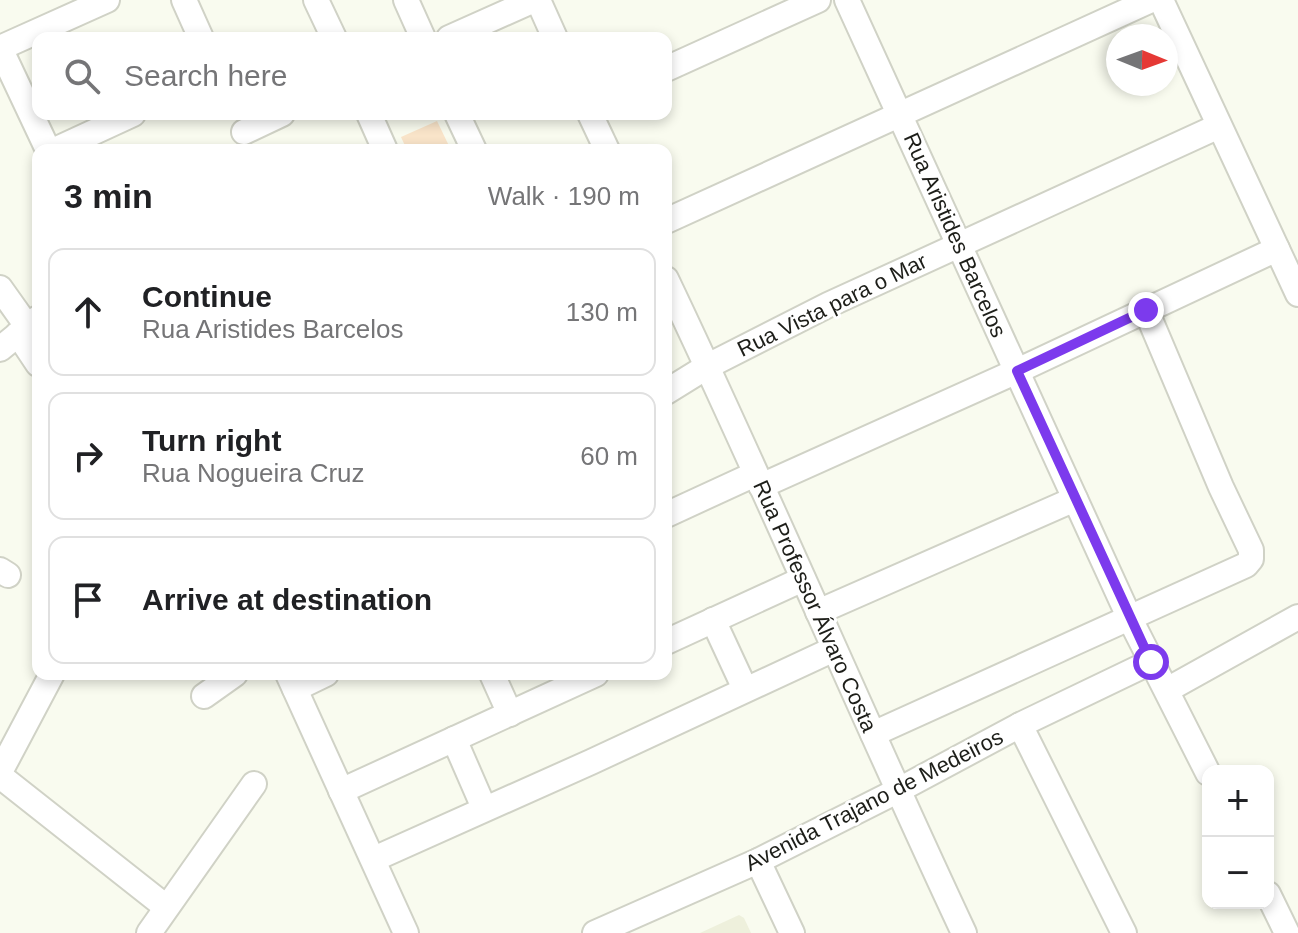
<!DOCTYPE html>
<meta charset="utf-8">
<style>
:root{--surface:#fff;--page:#f6f6f6;--text:#202124;--muted:#757577;--line:#e0e0e0}
body{margin:0;font-family:Helvetica,sans-serif;background:var(--page);color:var(--text)}
.controls{position:absolute;right:24px;bottom:24px;display:grid;overflow:hidden;border-radius:16px;box-shadow:0 4px 12px #0003}
.controls button{width:72px;height:72px;display:grid;place-items:center;padding:0;border:0;border-bottom:2px solid var(--line);background:var(--surface);color:var(--text);font:40px sans-serif}
.compass{position:absolute;left:1106px;top:24px;width:72px;height:72px;border-radius:50%;background:var(--surface);box-shadow:0 4px 12px #0003;rotate:91deg}
.stop{position:absolute;width:24px;height:24px;margin:-18px;border:6px solid #7c3aed;border-radius:50%;background:#fff}
.stop.end{background:#7c3aed;border-color:#fff;box-shadow:0 2px 8px #0008}
.list{margin:0;padding:0;list-style:none}
h2{display:flex;justify-content:space-between;align-items:center;height:104px;margin:0;padding:0 32px;font-size:34px}
h2 small{font-size:26px;font-weight:400;color:var(--muted)}
.list li{display:grid;grid-template-columns:52px 1fr auto;gap:24px;align-items:center;box-sizing:border-box;height:128px;margin:0 16px 16px;padding:0 16px;border:2px solid var(--line);border-radius:16px}
.list b{display:block;font-size:30px;white-space:nowrap}
.list p{margin:0;font-size:26px;white-space:nowrap;color:var(--muted)}
.list em{font-size:26px;font-style:normal;color:var(--muted)}
.icon{flex:none;width:44px;height:44px;fill:none;stroke:currentColor;stroke-width:2;stroke-linecap:round;stroke-linejoin:round}
.map{position:relative;flex:none;width:1298px;height:933px;overflow:hidden}
.search{position:absolute;background:var(--surface);box-shadow:0 4px 12px #0003;left:32px;top:32px;width:640px;height:88px;display:flex;align-items:center;gap:20px;box-sizing:border-box;padding:0 28px;border-radius:16px;color:var(--muted);font-size:30px}
.panel{position:absolute;background:var(--surface);box-shadow:0 4px 12px #0003;left:32px;top:144px;width:640px;height:536px;border-radius:16px}
.map>svg:first-child{display:block}
.built{fill:#eef0dc}
.pitch{fill:#f9e4c9}
.lines{fill:none;stroke-linecap:round;stroke-linejoin:round}
.minor-casing{stroke:#d0d2c6;stroke-width:28}
.minor{stroke:#fff;stroke-width:24}
.route{stroke:#7c3aed;stroke-width:10}
.labels{text-anchor:middle;dominant-baseline:central;stroke-width:6;stroke-linejoin:round;paint-order:stroke}
.street-label{font-size:22px;fill:#1d1e19;stroke:#fff}
</style>
<div class="map">
<svg width="1298" height="933" viewBox="0 0 1298 933">
<rect width="100%" height="100%" fill="#f9fbef"/>
<polygon class="built" points="739,915 744,918 751,933 700,933"/>
<polygon class="pitch" points="437,121 451,150 407,150 401,137"/>
<g class="lines">
<defs>
<g id="minor">
<polyline points="184,0 201,38"/>
<polyline points="316,0 334,38"/>
<polyline points="406,0 423,38"/>
<polyline points="538,0 555,38"/>
<polyline points="847,0 1130,619 1208,773"/>
<polyline points="1161,0 1298,294"/>
<polyline points="449,38 534,0"/>
<polyline points="0,48 107,0"/>
<polyline points="0,48 48,150"/>
<polyline points="666,69 818,0"/>
<polyline points="369,114 385,150"/>
<polyline points="457,114 474,150"/>
<polyline points="590,114 607,150"/>
<polyline points="244,132 282,114"/>
<polyline points="55,150 133,114"/>
<polyline points="666,221 1151,0"/>
<path d="M666,279C769,495 862,716 964,933"/>
<polyline points="0,288 27,326"/>
<polyline points="18,334 38,364"/>
<polyline points="0,349 38,318"/>
<polyline points="666,392 708,366 828,305 1219,126"/>
<polyline points="761,486 1017,371 1277,249"/>
<polyline points="666,515 755,474"/>
<polyline points="0,570 8,575"/>
<polyline points="818,612 1075,499"/>
<polyline points="713,620 745,689"/>
<polyline points="666,642 803,579"/>
<polyline points="288,674 406,933"/>
<polyline points="492,674 510,714"/>
<polyline points="295,689 326,674"/>
<polyline points="1167,690 1298,617"/>
<polyline points="204,696 235,674"/>
<polyline points="1020,725 1124,933"/>
<polyline points="873,734 1246,565 1251,559 1251,550 1221,487 1146,310"/>
<polyline points="454,739 484,808"/>
<polyline points="0,772 52,674"/>
<polyline points="0,776 166,907"/>
<polyline points="341,791 596,674"/>
<polyline points="374,859 591,762 834,649"/>
<polyline points="758,861 792,933"/>
<polyline points="1268,894 1287,933"/>
<polyline points="149,933 254,784"/>
<polyline points="595,933 758,861 897,791 1020,725 1151,662"/>
</g>
</defs>
<use href="#minor" class="minor-casing"/>
<use href="#minor" class="minor"/>
</g>
<g class="lines">
<polyline class="route" points="1146,310 1017,371 1151,662"/>
</g>
<g class="labels">
<g class="street-label">
<text transform="translate(955 235) rotate(66)">Rua Aristides Barcelos</text>
<text transform="translate(832 305) rotate(-26)">Rua Vista para o Mar</text>
<text transform="translate(815 606) rotate(66)">Rua Professor Álvaro Costa</text>
<text transform="translate(874 800) rotate(-27)">Avenida Trajano de Medeiros</text>
</g>
</g>
</svg>
<div class="controls">
<button>+</button>
<button>−</button>
</div>
<svg class="compass" viewBox="-18 -18 36 36"><path d="M0-13l5 13h-10z" fill="#e53935"/><path d="M0 13l5-13h-10z" fill="#757577"/></svg>
<div class="stop" style="left:1151px;top:662px"></div>
<div class="stop end" style="left:1146px;top:310px"></div>
<div class="search"><svg class="icon" aria-label="search" viewBox="0 0 24 24"><circle cx="10" cy="10" r="6"/><path d="M15 15l6 6"/></svg>Search here</div>
<section class="panel">
<h2>3 min<small>Walk · 190 m</small></h2>
<ul class="list">
<li><svg class="icon" aria-label="ahead" viewBox="0 0 24 24"><path d="M12 20V5M6 11l6-6 6 6"/></svg><div><b>Continue</b><p>Rua Aristides Barcelos</p></div><em>130 m</em></li>
<li><svg class="icon" aria-label="right" viewBox="0 0 24 24"><path d="M7 20v-9h11M14 6l5 5-5 5"/></svg><div><b>Turn right</b><p>Rua Nogueira Cruz</p></div><em>60 m</em></li>
<li><svg class="icon" aria-label="arrive" viewBox="0 0 24 24"><path d="M6 21V4h12l-3 4 3 4H6"/></svg><div><b>Arrive at destination</b></div></li>
</ul>
</section>
</div>
